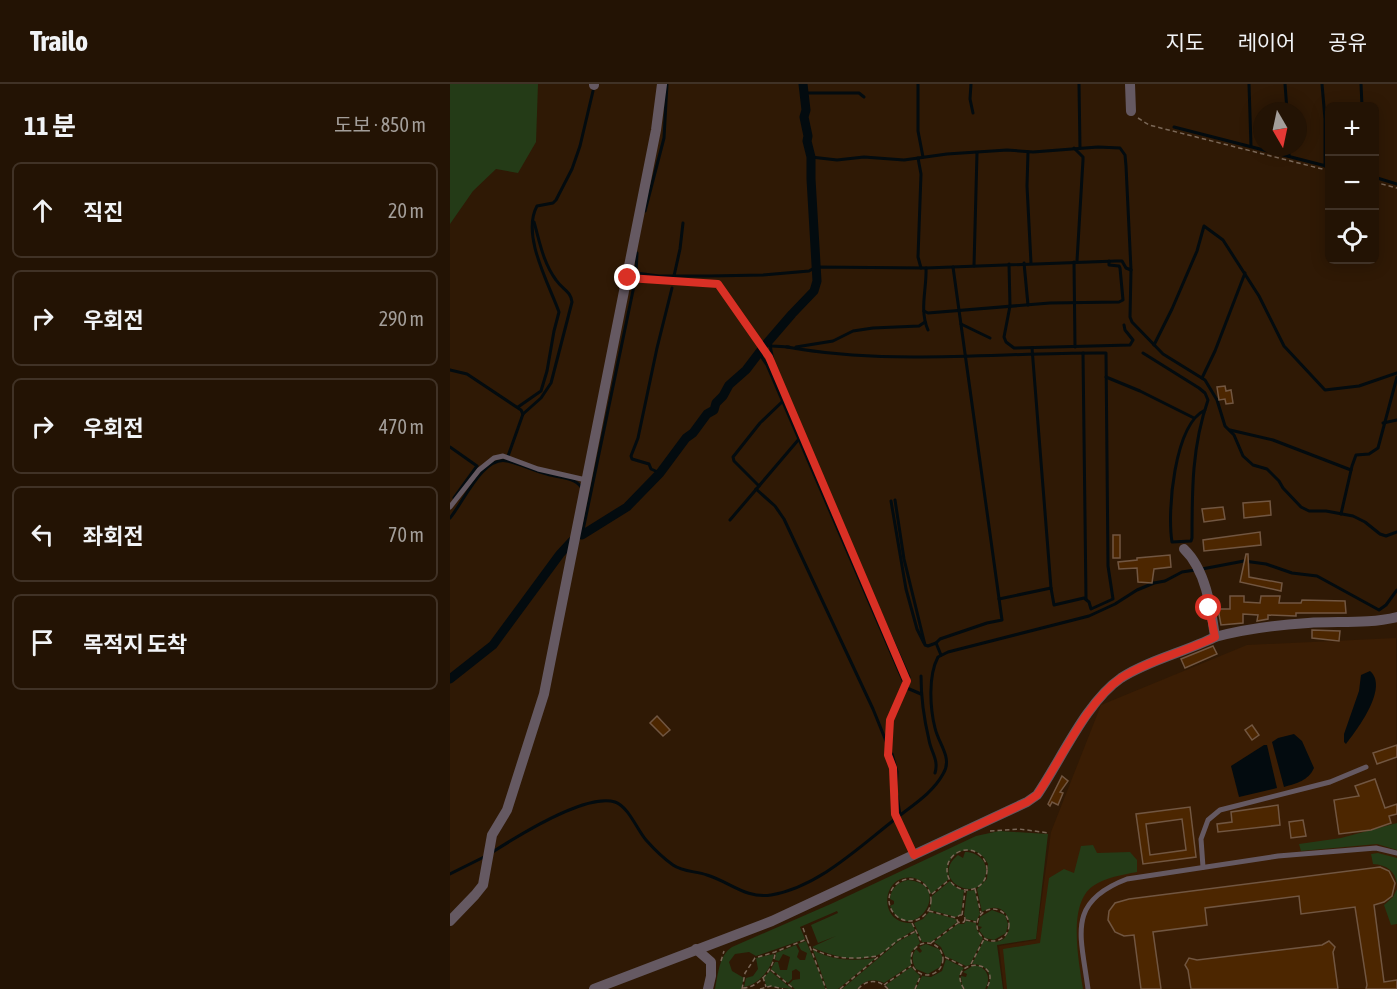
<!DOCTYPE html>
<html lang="ko">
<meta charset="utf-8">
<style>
:root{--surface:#231304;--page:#2f2013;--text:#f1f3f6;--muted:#a39e9a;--line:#403226}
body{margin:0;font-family:"Asap Condensed","Noto Sans KR",sans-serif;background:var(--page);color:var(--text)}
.controls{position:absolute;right:18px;top:18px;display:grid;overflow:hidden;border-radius:9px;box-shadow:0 3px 15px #0003}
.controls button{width:54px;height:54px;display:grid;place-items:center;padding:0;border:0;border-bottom:2px solid var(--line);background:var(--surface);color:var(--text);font:30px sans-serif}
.compass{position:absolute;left:803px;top:18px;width:54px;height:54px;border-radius:50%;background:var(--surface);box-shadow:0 3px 15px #0003;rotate:171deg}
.stop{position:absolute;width:18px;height:18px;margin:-14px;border:4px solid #d93025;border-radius:50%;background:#fff}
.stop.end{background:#d93025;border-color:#fff;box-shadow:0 2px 6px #0008}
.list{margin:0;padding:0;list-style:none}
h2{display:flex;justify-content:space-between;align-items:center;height:78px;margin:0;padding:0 24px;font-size:26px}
h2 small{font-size:20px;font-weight:400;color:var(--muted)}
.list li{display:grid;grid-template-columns:39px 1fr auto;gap:18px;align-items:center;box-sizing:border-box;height:96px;margin:0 12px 12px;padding:0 12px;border:2px solid var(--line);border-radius:9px}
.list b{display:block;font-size:22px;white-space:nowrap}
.list em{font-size:20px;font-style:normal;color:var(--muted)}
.icon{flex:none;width:33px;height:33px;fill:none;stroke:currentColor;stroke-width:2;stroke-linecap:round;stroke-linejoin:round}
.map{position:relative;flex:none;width:947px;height:905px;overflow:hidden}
header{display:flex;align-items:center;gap:36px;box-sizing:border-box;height:84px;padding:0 30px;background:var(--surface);border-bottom:2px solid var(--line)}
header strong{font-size:28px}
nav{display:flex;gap:33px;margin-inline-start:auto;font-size:21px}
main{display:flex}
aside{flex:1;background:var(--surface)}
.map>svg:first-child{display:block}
.built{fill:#3a1d04}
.green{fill:#243b17}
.water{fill:#030b0f}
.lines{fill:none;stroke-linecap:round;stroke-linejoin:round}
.stream{stroke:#030b0f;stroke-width:3}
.canal{stroke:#030b0f;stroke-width:9}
.building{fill:#4c2600;stroke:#715641;stroke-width:1.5;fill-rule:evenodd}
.path{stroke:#7a6757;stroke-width:1.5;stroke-dasharray:4.5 3;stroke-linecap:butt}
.service{stroke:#655962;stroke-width:5}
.minor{stroke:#655962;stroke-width:10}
.route{stroke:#d93025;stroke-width:8}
</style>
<header>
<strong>Trailo</strong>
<nav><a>지도</a><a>레이어</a><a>공유</a></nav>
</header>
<main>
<aside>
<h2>11 분<small>도보 · 850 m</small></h2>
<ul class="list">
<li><svg class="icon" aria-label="ahead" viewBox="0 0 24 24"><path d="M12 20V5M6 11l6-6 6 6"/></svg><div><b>직진</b></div><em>20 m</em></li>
<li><svg class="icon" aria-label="right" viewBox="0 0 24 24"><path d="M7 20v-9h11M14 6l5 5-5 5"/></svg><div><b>우회전</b></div><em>290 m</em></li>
<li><svg class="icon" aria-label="right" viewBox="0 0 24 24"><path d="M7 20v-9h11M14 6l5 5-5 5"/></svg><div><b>우회전</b></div><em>470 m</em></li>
<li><svg class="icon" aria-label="left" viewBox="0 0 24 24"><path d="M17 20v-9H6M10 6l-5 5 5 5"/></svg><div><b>좌회전</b></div><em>70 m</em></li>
<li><svg class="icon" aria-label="arrive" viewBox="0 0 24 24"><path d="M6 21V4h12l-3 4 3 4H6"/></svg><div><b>목적지 도착</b></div></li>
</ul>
</aside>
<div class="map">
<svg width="947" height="905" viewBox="0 0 947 905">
<rect width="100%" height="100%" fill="#2f1905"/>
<polygon class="built" points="946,554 947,905 554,905 549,862 586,856 601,748 651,621 797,561"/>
<g class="green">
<polygon points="0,0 88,0 86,58 68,89 46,85 23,107 0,140"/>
<polygon points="947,739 947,766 927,760 851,767 849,760 891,754"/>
<path d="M549,747L598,750L586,855L547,861L553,905H537C544,892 537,880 522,880L534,856C571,870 565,807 532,828L527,805L537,795L538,780C526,754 490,768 499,795L481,810C478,802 473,796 464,794C432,788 426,839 461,839L465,846C451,852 443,863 430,870C412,880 379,872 362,863L386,852L368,859L361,841L388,829L387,827L350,843L355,855L306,872L299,868L285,870L279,878L282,887L294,894L291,905H265C268,891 269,871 282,863L383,819L526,752Z"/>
<path d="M643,761L647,769L680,768L687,776V788C672,791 656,793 643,802C617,820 629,878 633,905H557L553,865L590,859L599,794L614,785L624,789L631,762Z"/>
<path d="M515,768C526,768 537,775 536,788C534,823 476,797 508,771L513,774Z"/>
<path d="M928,769L947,774V800C945,787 937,781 923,780L921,770Z"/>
<path d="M458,796C508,801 459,866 440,822L444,820V817L440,815C441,804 448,798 458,796Z"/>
<polygon points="500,797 507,804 514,806 511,830 506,833 480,826 482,812"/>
<polygon points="947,805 947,840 941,841 934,821 943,813"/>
<polygon points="525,806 530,830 526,837 516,835 514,831 517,807"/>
<polygon points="542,826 555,831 558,840 556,849 544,856 535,854 529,846 532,843 528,842 530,833"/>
<polygon points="479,828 506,835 507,838 481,858 472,858 464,839 473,835"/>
<polygon points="516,837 526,839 527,846 533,854 520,881 516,882 495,872 491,863 484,858 508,840 514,840"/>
<path d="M466,848L470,859L461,868V881L434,899C424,894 414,896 407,905H392L449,857Z"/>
<polygon points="356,857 374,900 375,905 345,905 339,900 343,896 350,895 350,888 346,885 342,887 342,895 338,899 321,885 325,878 328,878 330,886 337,886 340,873 333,870 329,877 325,876 326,869 346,861 349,867 347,873 350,876 355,876 357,869 351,866 348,860"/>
<path d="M476,860L489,865L493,874L490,883L478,890L466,885C462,878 461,872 466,865L470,869L472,867L469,863Z"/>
<path d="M363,866C383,877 404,877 426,874L388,905H377Z"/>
<path d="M324,870C322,884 309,901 294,903L296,894L303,892L308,885L306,874Z"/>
<polygon points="496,875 514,884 509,892 513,905 466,905 472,892 481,893 492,887"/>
<path d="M524,881C537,883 542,894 535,905H515L512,901L511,892L516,893L517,890L513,888Z"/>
<polygon points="461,883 470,892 464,905 439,905 436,901"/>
<polygon points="320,887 342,905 316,902 314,893"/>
</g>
<g class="water">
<path d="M920,587C939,603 908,645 896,660L894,658V650L909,607L911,591Z"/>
<path d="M844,650L852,657L864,684C858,697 847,699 834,703L822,658L828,654Z"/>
<polygon points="814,661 817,661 827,704 789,713 781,682"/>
</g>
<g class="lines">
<g class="stream">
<polyline points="468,0 468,47 473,73"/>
<polyline points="521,0 520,15 523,29"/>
<polyline points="629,0 630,64"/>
<polyline points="799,0 801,62"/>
<polyline points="835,0 837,27"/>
<polyline points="872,0 875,35 875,82"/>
<polyline points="911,0 912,22"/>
<polyline points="353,9 409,9 414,13"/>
<polyline points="724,43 880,83"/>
<polyline points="624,64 633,73 633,76 627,177"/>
<polyline points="578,68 577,102 581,179"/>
<polyline points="839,72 839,63"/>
<polyline points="361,73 387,76 414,73 454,76 497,70 557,66 583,68 648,63 670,64 675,71 676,82 681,186 680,233 682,238 713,270 755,296 767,316 775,342 784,351 793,372 803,381 817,385 829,397 833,404 851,423 859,427 876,427 903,432 915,438 930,450 936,452 947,448"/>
<polyline points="468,74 471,90 468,173 471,184"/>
<polyline points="924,93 947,100"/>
<polyline points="195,127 214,54 217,0"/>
<polyline points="624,178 625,263"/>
<polyline points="574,179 578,221"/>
<polyline points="559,180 560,222 554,253 556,258 564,264 680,261 683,256 675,246 674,241"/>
<polyline points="524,182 527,69"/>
<path d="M476,184C477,204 469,226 478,246"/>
<polyline points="186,189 209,192 259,192 313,191 359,187 366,183 476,184 666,177 672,177 676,184 681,186"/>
<polyline points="186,189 187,169"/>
<polyline points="224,192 230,165 233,139"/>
<polyline points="474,227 478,229 600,219 669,218 673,216 670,184 669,182 659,181 659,177"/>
<polyline points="511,240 540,254"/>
<polyline points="317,259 322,262 339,263"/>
<polyline points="320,261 323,277"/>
<polyline points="704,261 722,225 747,167 754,142 773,156 809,212 834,262 875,306 909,302 947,289"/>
<path d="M337,263C443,282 549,268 656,269L658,482L663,515L641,525L639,518L634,514L604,521L601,504L549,515"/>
<polyline points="346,263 383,257 403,247 423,244 469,242 475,238"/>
<polyline points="582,264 601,504"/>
<polyline points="309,269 317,281 455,601"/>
<polyline points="633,269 636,515"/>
<path d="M693,269L749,304L755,309L758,316C742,362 742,406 742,454L741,457L722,458C717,428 724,341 755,326"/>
<polyline points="0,286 17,290 71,326 73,330 57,375"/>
<polyline points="656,293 690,307 744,334"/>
<polyline points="752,294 765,267 795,189"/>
<path d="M68,323L91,307L97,287L104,247L109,228C99,200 71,151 87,122L103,119L106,116L122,85L130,62L143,7"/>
<path d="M73,330L91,314L101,299L122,218C121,207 112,205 106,196C93,178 90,159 84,138"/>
<polyline points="933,339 947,336"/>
<polyline points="780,346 823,356 901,386"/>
<polyline points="0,363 27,382 4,414"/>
<polyline points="210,389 201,385 199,380 182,375 181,372 188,354 207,264 222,204"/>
<polyline points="309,402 284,377 283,373 310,339 333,317"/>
<polyline points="306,405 325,422 334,435 423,625 438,662"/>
<polyline points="445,416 454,475 475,561 478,562 486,559"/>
<polyline points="441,417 456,505 467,545 474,559"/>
<polyline points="891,430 902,382 906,371 919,370 928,364 947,293"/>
<path d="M0,434C13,419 33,371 57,377C71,380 84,387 97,390C109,394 124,393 131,403"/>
<polyline points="280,436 349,355"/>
<polyline points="132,451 185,197"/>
<polyline points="752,485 794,477 816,480 842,489 867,492 929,526 936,521 947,506"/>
<polyline points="430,528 459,593"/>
<polyline points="491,571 486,559 490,555 537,539 552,536 503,183"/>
<path d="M471,592C471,614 474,635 479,656C481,668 489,676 485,689"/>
<polyline points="457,604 471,610"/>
<polyline points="442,670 447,688 446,706"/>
<polyline points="447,712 450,731"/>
<path d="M41,769C66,753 135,709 165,718C179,723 187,746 196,756C204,765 213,774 223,781C233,788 246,787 257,791C280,798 296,815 321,811C368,803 408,764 444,736C461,722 482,710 493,690C503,674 489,661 485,644C480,624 478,592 488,573L498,568L639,532L665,520L687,506L704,499L715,497L732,488L745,486"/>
<polyline points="0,790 34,773"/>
</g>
<g class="canal">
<polyline points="317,259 342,230 364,207 367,197 361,95 361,73 357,57 358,52 354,33 356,26 353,0"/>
<polyline points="132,451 177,423 210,389 236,354 243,349 257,330 264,326 266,319 273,312 279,301 296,286 312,265"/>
<polyline points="0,595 43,561 110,470 122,457"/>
</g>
</g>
<g class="building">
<polygon points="775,302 776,307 781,306 783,319 776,320 775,315 769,316 767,303"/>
<polygon points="820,417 821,431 794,434 793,419"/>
<polygon points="773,423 775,435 754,438 752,425"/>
<polygon points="810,448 811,461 754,467 753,456"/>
<rect x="663" y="451" width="7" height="23"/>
<polygon points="796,470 798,470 799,493 832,499 831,507 790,498"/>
<polygon points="720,471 721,483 704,485 702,499 688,498 687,484 669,485 668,478 687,476 687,474"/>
<polygon points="780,512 794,512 794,518 810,519 811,512 830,512 829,519 851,519 852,516 895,517 896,529 846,529 846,532 818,531 818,535 807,537 808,531 793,530 793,539 771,541 768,525 780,525"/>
<polygon points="862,546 890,547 889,557 862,554"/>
<polygon points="763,562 767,570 735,584 731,575"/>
<polygon points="207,632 220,646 213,652 200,639"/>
<polygon points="802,641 809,651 802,656 795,646"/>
<polygon points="947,661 947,673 927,680 923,669"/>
<polygon points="612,692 618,697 610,708 613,709 608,721 602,718 600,722 598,720"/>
<polygon points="925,695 935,724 947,720 947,730 939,732 941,739 921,746 889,750 884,716 909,712 905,702"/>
<polygon points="828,721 830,741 768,748 767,740 782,738 781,728"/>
<path d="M740,723L746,773L693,780L686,730ZM732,735L736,766L700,771L696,740Z"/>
<polygon points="853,736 856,752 841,754 839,738"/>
<polygon points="930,783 939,787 945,799 942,812 934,818 924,821 934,898 947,896 947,905 916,905 917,901 905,823 851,830 849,812 755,824 757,841 703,848 711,905 691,905 684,851 674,852 665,848 658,836 659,827 665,819 679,815"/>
<polygon points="879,857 885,863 883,868 888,905 741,905 738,886 735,881 739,874 747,876 872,861"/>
</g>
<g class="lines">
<g class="path">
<polyline points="688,34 699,41 880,87"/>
<polyline points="924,98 947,104"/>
<polyline points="540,747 569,745 599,749"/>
<circle cx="517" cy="786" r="20"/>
<circle cx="460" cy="816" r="21"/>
<polyline points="525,805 531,829"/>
<polyline points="482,810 499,796"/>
<circle cx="543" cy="841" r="16"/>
<polyline points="479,827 507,834"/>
<polyline points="512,831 515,807"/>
<circle cx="511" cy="835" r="4"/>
<polyline points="516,836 526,838"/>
<polyline points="462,839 472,859"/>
<polyline points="353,844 357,855"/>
<circle cx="477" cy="875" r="16"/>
<polyline points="481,859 509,838"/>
<path d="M363,865C384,876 405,875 428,872"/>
<polyline points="495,873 515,883"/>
<polyline points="271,877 274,867"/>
<polyline points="521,880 534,855"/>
<polyline points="321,886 344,905"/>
<polyline points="313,893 316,903"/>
<polyline points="434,901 461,882"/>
<path d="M293,904C309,904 324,884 325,869"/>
<polyline points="292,905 295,889 305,874 325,868 357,855 376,905"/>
<polyline points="310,905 321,902 333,905"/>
<polyline points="390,905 448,856 466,847"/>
<path d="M408,905C417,895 429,895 438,905"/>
<polyline points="465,905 471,891"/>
<path d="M514,905C494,874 556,873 536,905"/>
</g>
<g class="service">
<polyline points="178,194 268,200 319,273 457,597 440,636 439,671 443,684 445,730 464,771"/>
<polyline points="0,423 29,386 44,374 53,372 88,385 136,396"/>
<polyline points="753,783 751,755 758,736 770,726 880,698 916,683"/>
<path d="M638,905C631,851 616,818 677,795L828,772L926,764L947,769"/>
</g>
<g class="minor">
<polyline points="680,0 681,27"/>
<polyline points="144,1 144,0"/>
<path d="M765,553C795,545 826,541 858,539C888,537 918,540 947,533"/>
<polyline points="0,837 25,811 33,801 42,751 57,726 94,610 206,46 212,0"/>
<polyline points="246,865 261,878 261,892 258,905"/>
<path d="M144,905L322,837L577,718L587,711C611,676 636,618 671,594C699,576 735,568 765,553C761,524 756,486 734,465"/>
</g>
</g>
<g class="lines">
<path class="route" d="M178,194L268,200L319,273L457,597L440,636L438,671L443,684L445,730L464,771L577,718L587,711C611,676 637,617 671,594C699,576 735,568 765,553L759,524"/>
</g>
</svg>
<div class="controls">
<button>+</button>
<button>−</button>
<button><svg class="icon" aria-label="locate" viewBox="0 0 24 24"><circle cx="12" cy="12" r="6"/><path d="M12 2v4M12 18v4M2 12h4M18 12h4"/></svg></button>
</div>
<svg class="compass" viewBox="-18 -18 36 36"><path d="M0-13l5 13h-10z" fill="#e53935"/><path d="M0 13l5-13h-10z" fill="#a39e9a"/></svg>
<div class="stop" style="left:759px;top:524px"></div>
<div class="stop end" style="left:178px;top:194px"></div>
</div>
</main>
